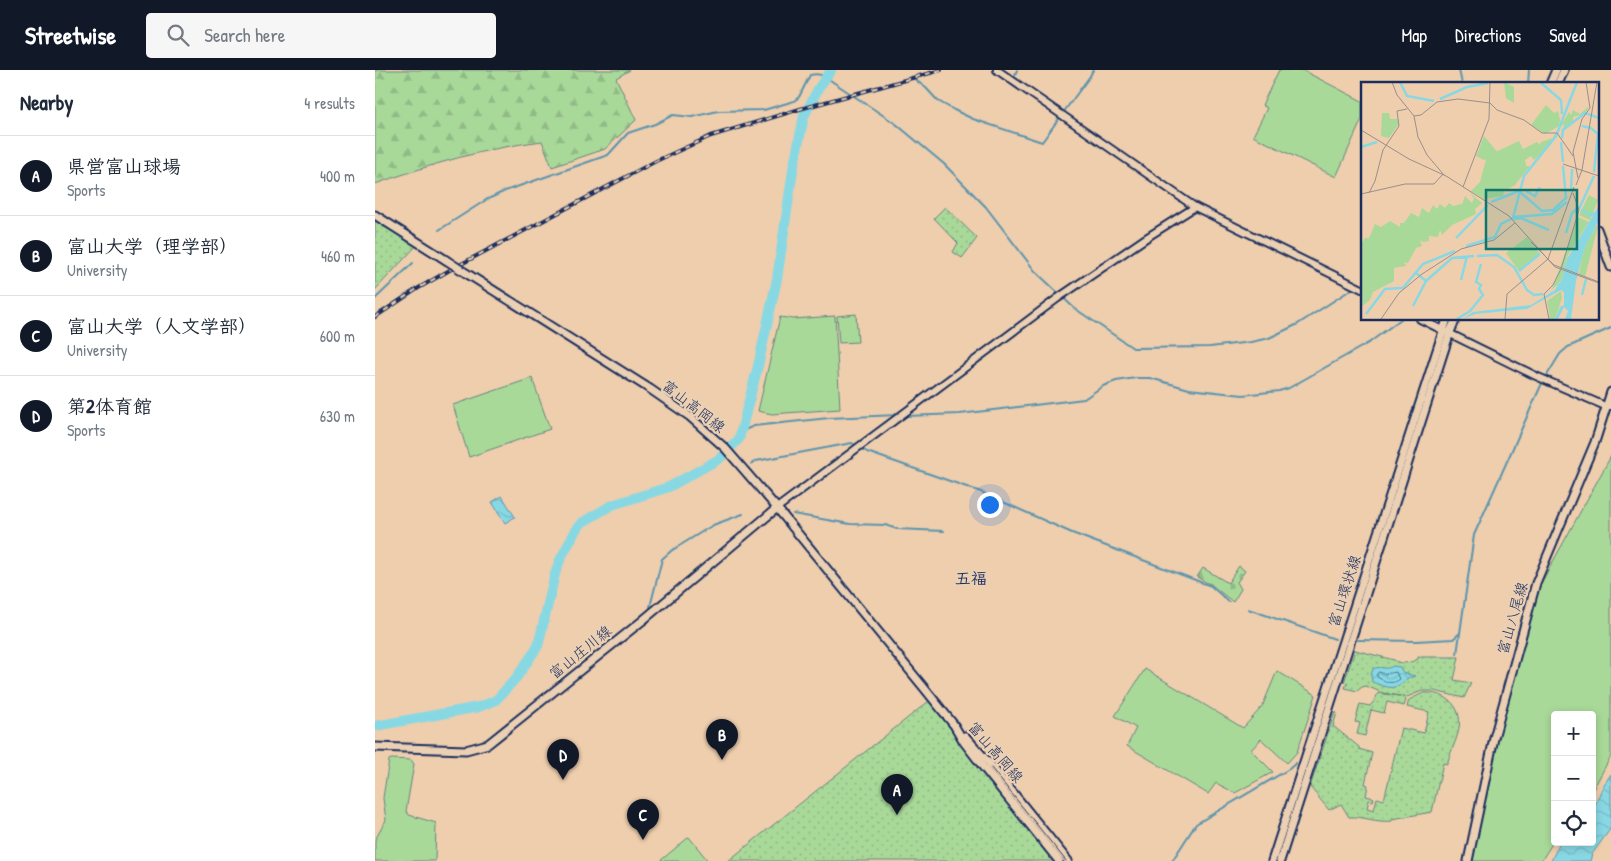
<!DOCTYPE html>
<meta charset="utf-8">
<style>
:root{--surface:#fff;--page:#f6f6f7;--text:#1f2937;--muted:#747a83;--line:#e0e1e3;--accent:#111827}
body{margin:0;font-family:"Patrick Hand","Klee One",sans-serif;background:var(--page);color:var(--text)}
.controls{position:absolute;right:15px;bottom:15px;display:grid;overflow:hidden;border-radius:5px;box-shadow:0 2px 8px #0003}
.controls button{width:45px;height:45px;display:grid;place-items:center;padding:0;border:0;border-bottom:1px solid var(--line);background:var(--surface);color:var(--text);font:25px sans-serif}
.you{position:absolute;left:614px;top:434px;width:18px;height:18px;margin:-12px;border:4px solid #fff;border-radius:50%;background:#1a73e8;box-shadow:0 0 0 8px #1a73e833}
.badge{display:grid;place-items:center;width:32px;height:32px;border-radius:50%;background:var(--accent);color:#fff;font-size:16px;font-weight:700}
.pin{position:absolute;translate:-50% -41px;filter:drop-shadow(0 1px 2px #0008)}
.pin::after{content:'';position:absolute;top:26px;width:18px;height:15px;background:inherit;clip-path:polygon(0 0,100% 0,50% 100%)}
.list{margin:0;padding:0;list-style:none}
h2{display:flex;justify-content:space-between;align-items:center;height:65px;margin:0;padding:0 20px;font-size:21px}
h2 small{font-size:16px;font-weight:400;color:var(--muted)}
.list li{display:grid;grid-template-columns:32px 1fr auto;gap:15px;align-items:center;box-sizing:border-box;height:80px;padding:0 20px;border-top:1px solid var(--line)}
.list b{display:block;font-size:19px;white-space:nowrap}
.list p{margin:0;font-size:16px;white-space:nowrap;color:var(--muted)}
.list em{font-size:16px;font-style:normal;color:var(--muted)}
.icon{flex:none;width:28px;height:28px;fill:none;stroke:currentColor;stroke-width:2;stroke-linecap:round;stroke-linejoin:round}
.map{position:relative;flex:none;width:1236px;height:791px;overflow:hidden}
header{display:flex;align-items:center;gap:30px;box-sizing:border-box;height:70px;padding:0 25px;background:var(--accent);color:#fff}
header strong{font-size:24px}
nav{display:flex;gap:28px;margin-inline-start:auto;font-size:18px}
.search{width:350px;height:45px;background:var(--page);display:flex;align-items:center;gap:12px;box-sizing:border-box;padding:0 18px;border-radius:5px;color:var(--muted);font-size:19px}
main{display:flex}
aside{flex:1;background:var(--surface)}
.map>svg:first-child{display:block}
.grass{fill:#a9d999;stroke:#62847c}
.forest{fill:url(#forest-firs);stroke:#62847c}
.cemetery{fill:url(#cemetery-stones);stroke:#62847c}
.park{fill:url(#park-dots);stroke:#62847c}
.water{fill:url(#water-waves);stroke:#5c94ae}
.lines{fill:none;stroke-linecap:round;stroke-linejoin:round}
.shore{stroke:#477394;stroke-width:1}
.stream{stroke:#5c94ae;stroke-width:2}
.river{stroke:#88d8e4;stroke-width:10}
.secondary-casing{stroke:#1b2f5e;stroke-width:10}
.primary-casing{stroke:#1b2f5e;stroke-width:11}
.secondary{stroke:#ecd0b3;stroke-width:6}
.primary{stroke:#ecd0b3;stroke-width:7}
.tram{stroke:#1b2f5e;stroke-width:1}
.rail-casing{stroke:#1b2f5e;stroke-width:4}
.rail{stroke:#ecd0b3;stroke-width:2;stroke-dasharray:5.5;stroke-linecap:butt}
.primary-bridge-casing{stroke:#1b2f5e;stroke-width:11;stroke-linecap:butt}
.primary-bridge{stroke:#ecd0b3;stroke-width:7}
.labels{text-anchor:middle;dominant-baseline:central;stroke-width:4.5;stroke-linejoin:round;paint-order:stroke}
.street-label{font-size:15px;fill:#1b2f5e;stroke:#ecd0b3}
.neighbourhood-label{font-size:16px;font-weight:bold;fill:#1b2f5e;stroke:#ecd0b3}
.inset-river{fill:none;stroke:#88d8e4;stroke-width:2.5}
.inset-road{fill:none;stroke:#9a8e8d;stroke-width:1}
.view{fill:#0f766e;fill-opacity:0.15;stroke:#0f766e;stroke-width:2.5}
.inset-edge{fill:none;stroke:#1b2f5e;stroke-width:2.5}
</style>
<header>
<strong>Streetwise</strong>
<div class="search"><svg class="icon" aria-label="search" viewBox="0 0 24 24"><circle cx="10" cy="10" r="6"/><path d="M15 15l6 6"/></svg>Search here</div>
<nav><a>Map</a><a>Directions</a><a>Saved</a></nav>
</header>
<main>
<aside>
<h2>Nearby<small>4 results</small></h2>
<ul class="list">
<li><span class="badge">A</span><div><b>県営富山球場</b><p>Sports</p></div><em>400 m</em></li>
<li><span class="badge">B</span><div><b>富山大学（理学部）</b><p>University</p></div><em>460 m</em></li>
<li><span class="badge">C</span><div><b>富山大学（人文学部）</b><p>University</p></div><em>600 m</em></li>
<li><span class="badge">D</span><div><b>第2体育館</b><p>Sports</p></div><em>630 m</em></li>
</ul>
</aside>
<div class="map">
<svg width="1236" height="791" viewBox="0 0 1236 791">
<defs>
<pattern id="forest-firs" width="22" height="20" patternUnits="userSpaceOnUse" patternTransform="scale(1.25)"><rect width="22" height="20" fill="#a9d999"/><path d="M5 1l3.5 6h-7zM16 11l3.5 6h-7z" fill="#91bb86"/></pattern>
<pattern id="cemetery-stones" width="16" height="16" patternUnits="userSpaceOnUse" patternTransform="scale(1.25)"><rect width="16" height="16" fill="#a9d999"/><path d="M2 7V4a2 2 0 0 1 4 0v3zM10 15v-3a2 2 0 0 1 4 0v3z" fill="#91bb86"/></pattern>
<pattern id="park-dots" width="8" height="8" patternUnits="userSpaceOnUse" patternTransform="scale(1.25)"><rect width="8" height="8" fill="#a9d999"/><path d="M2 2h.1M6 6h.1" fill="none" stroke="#91bb86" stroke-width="1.8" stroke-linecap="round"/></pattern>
<pattern id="water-waves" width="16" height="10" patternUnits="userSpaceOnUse" patternTransform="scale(1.25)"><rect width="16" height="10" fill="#88d8e4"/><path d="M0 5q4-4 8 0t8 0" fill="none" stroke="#75bac6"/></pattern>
</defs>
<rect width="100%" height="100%" fill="#eecead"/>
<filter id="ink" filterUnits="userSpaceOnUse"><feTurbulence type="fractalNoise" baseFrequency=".02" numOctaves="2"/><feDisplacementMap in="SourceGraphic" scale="10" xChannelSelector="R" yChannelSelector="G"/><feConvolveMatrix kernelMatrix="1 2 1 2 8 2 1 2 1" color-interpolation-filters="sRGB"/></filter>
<g filter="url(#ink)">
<g class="grass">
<polygon points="904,0 927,0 987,31 987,49 961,107 878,66 892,38 887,35"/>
<polygon points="481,244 483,272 464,273 462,246"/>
<polygon points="460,246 465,339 397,344 383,341 405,247 418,249"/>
<polygon points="157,308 175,359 94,387 78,335"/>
<polygon points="1236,386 1236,686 1217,721 1217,645 1180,645 1180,769 1166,791 1096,791 1123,664 1164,517"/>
<polygon points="770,599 868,658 887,637 902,601 941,625 922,682 912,693 886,669 876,680 898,702 860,723 841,713 833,724 752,676 761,658 740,646"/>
<polygon points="16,689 36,690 39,694 31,741 34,745 61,753 60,791 0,791 0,770 11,750 8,728 14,690"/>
<polygon points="314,767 333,791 285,791"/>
</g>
<path class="forest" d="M0,0H255L241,8L261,50L230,79L177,97L167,71C110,78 54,95 0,114Z"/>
<polygon class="cemetery" points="864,496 870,501 862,512 866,519 858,532 838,516 822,507 828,498 853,513"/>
<g class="park">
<polygon points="570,137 602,168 587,188 578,182 583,173 559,148"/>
<polygon points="0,145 44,173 0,220"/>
<path d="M980,580L1019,590C1026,595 1035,593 1043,589V587H1084L1079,610L1096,613L1089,628L1059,621H1047L1032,627L1008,623L991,616L987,617L982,621L970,618L972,613L969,612Z"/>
<polygon points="1003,623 1029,627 1031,630 1029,636 1012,632 1009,643 996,640 990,666 982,664 985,653 980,652 985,634 995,636 1000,630"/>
<path d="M1048,623C1072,621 1090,638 1083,663C1080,674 1075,683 1072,694L1068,693L1057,742L1017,749V751C1002,753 988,746 974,747L966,734L954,740L935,717L960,642L962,643L958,656L984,677V679L997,683L990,714L993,715L991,726L999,728L998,731L994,730L992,738L999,740L1002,728L1009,730L1026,658L1049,663L1054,642L1032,637L1034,630Z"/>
<polygon points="554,631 589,672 681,791 353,791"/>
</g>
<g class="water">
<polygon points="127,426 140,447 130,453 117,432"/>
<path d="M1018,596L1025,597L1028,603L1040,606L1039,607H1034C1019,622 1014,618 997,612L996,605L998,599C1005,595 1011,601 1018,596Z"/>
<polygon points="1236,704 1236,758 1217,784 1215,791 1176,791 1185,772 1217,772 1217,742 1228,716"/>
</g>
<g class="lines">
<path class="shore" d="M1004,602L1010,604L1021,602L1024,609C1016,616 1010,611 1002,607V604Z"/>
<g class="stream">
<polyline points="1084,0 1087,14"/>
<polyline points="640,5 642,0"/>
<polyline points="538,8 551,18 563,31 579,40 598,49 667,72 685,47"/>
<polyline points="1153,14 1154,0"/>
<polyline points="688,43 715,6 718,0"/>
<path d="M64,160L111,130L130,121L233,85L253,63L280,54L298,45L317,47L343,41L389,40L419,31L424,27L435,5C444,3 448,5 455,10L521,54L569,94L611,137L660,201L699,238L758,278L835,277L876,272L894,268L923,254L980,217"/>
<polyline points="0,229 38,193"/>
<polyline points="1171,307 1185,284 1193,277 1236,258"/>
<polyline points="530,346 585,344 709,329 728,316 741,311 761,308 775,308 814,319 868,325 904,321 914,318 995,272 1026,249"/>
<polyline points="367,361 379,356 454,348 523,345"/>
<polyline points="376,394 381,391 477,373 492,382 606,422 697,463 836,516 854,532"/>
<polyline points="418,444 475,454 510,455 522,459 569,461"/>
<polyline points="275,537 287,489 296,481 338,455 368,444"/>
<polyline points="873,539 960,569"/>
<polyline points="983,570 1041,571 1078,569 1085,563"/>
<polyline points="1082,584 1099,465 1168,311"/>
<polyline points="797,791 821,754 914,699 921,693"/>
</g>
<polyline class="river" points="0,656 104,637 121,630 142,607 163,576 180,504 185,490 202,458 208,452 237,435 294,417 344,389 364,369 383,296 402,209 418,100 429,46 443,19 456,0"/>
<defs>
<g id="secondary">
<polyline points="622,0 820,137 987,219"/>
<polyline points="1045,249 1161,306 1230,336 1236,336"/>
<polyline points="402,438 683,228 771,168 820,137"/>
</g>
<g id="primary">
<polyline points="1175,14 1181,0"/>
<polyline points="1183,14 1189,0"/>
<polyline points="0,145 71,190"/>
<polyline points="1222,159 1236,197"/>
<polyline points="91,203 275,319 314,346 350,378 402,438 550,619 579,655 589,672 609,698 684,791"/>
<polyline points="590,666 614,693 693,791"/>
<polyline points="0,677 91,680 113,674 267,551 402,438"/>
<polyline points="897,791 1072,249"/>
<polyline points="905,791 1075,262 1081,249"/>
<polyline points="1093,791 1119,668 1161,513 1220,372 1236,322"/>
</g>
</defs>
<use href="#secondary" class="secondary-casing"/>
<use href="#primary" class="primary-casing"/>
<use href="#secondary" class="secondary"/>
<use href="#primary" class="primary"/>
<polyline class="tram" points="616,698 691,791"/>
<defs>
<polyline id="rail" points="0,247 42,219 73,201 281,91 336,66 425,39 566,0"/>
</defs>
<use href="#rail" class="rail-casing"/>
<use href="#rail" class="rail"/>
<defs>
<polyline id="primary-bridge" points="71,190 91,203"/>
</defs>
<use href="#primary-bridge" class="primary-bridge-casing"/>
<use href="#primary-bridge" class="primary-bridge"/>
</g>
</g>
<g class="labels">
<g class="street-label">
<text transform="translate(319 336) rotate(38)">富山高岡線</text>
<text transform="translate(969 521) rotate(-72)">富山環状線</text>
<text transform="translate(1137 548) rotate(-74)">富山八尾線</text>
<text transform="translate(205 582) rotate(-39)">富山庄川線</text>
<text transform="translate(621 682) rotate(49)">富山高岡線</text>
</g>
<g class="neighbourhood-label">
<text x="596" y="508">五福</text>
</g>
</g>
<g transform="translate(986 12)">
<rect width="238" height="238" fill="#eecead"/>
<path d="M228,113L237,118L229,138L218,133ZM217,135L228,140L207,173L200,199L191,207ZM235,144H237L224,195L218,192L222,169ZM200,209L201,216L194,237H189L186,219Z" fill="#a9d999"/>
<path d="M228,24L226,29L222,32L212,35V42L202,48L203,42L199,45L208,30L210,33L212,28L219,32ZM194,51L195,54L188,64L173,78L170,74L164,78L165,84H169L154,103L143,109L142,114L123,117L110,109L119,100L126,74L158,59L162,67L176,60L179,63L180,60L192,56ZM108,110L121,121L114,127L115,132L91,143L81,153L79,148L77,155L68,154V159L62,160L59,158L61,164L55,166L47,181L43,180L45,184L33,186V199L12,210L9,218L0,225V162L4,156H8L14,142L20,145L29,139L39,145V141H43L50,131L58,135L61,126L68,131L72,123L76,127L79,122L84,126L88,121L92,124L101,122L104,114L111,121L113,116Z" fill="#a9d999"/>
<path d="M185,23L193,31L197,29L199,38L198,44L184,52L170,43Z" fill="#a9d999"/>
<path d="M143,0L153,5V21L145,16ZM21,31H28L29,37H37V43L28,56L20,54ZM123,54L138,72L123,78L115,74ZM166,155L179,172L158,189L145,171Z" fill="#a9d999"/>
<path d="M237,125V140L222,169L226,167L222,171L215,199L210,237H204L207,229L203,225L197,237H194L199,225L203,223V210L200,208L166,227L114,232L102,237L112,230L170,223L194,208L197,203L186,210L200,200L206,177Z" fill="#88d8e4"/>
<path class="inset-river" d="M39,0L46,14L73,19M179,0L200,18L201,32M79,17L106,5L127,1M221,44L230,46L237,52L233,90M201,56L202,48L224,31L238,36M200,60L202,80M0,65L16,60M210,108L211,87M165,109L174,114L179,105M130,120L158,109L181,129L192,128L205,116L202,84M218,127L233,94M220,128L230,133L238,129M152,135L191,132L206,120M153,137L160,136L188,148M205,151L211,131L216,127M95,156L127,123M105,164L134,155L140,142L152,136L163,94L195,54L216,0M116,174L136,173L153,185L166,208L173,213L182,212M158,189L179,172M54,190L65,199L91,176L113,174M100,198L106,174M41,207L62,182L94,169M221,213L225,197M52,224L65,199M5,232L24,207L41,206M96,237L109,229L122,213L118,207L120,203L115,200L120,182"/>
<path class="inset-road" d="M31,0L36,13L53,34L57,55L66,73L83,93M53,34L60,33L76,20L97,17L129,21L136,28L163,38L181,51H196L212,74M0,48L48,77L85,94L148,134L194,185L238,201M202,82L238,94M217,96L212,70L221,37L229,26L225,0M215,103L221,88L236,0M102,105L128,37L129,0M8,111L14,99L22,68L38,44L36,29L46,27M0,112L44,102H73L82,92M170,160L193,183L238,200M200,187L218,128L212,111M20,237L38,211L61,192L100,167L133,158L154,141M144,237L146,212L187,177L213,105M188,237L183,212L192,203L200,187"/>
<path class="view" d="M125,108H216V167H125Z"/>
<rect width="238" height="238" class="inset-edge"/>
</g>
</svg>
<div class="controls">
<button>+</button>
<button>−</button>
<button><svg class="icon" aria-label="locate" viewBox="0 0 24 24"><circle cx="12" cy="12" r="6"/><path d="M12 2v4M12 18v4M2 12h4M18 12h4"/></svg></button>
</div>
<div class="you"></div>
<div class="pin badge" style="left:522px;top:745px">A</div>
<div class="pin badge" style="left:347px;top:690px">B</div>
<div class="pin badge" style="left:268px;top:770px">C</div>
<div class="pin badge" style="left:188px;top:710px">D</div>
</div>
</main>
